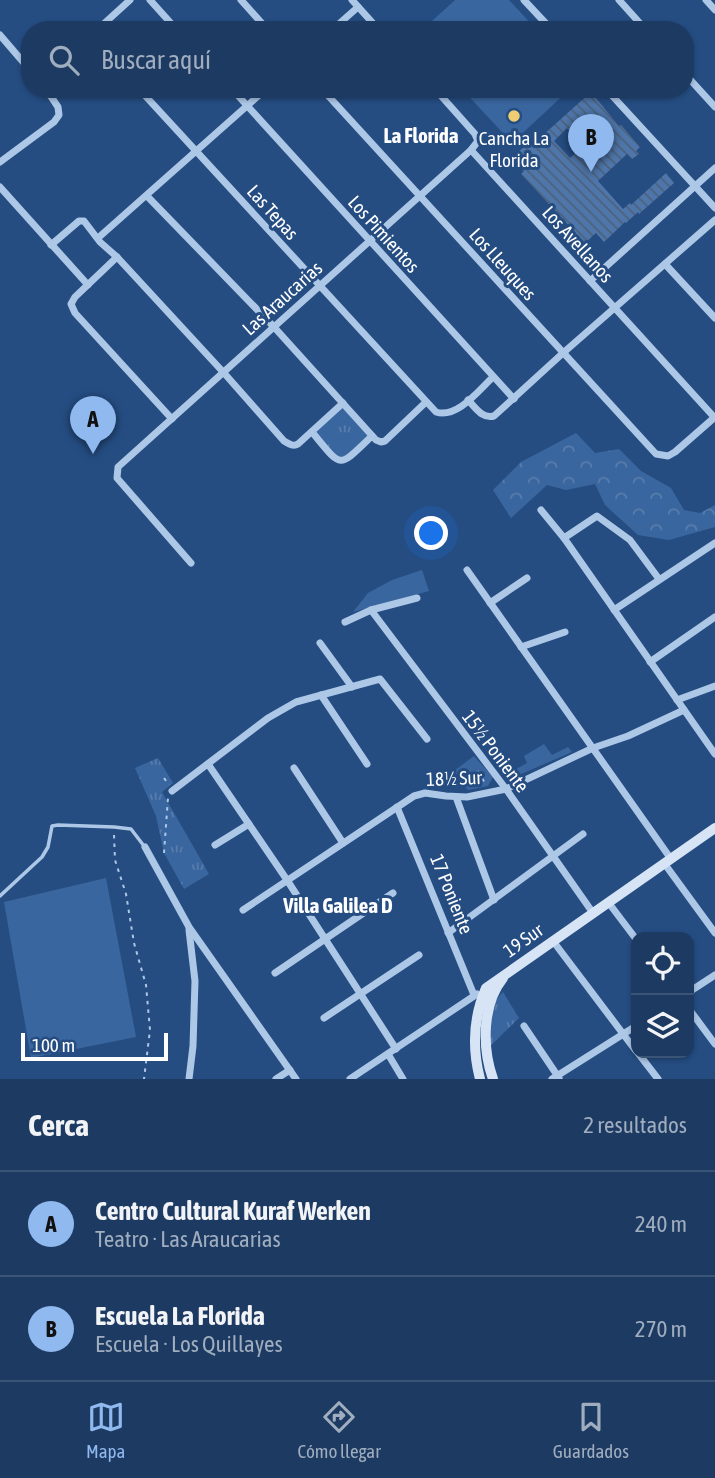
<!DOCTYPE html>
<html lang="es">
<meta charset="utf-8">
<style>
:root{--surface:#1c3a62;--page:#254168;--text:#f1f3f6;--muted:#a0adbe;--line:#3a5477;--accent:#90b9f0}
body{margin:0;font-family:"Asap Condensed",sans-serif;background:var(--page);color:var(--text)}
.controls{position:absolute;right:21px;bottom:21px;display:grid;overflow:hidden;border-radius:14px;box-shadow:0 2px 5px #0004}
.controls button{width:63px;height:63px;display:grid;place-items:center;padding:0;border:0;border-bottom:2px solid var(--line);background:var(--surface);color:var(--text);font:35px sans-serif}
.scale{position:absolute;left:21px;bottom:18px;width:147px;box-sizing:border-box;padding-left:7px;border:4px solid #fff;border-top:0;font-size:19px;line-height:24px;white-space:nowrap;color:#fff;-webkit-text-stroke:5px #254d82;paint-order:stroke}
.you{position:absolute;left:432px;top:534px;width:24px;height:24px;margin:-18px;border:5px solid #fff;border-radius:50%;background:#1a73e8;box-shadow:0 0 0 10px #1a73e833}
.badge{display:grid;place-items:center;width:46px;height:46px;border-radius:50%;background:var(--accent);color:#111;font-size:23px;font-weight:700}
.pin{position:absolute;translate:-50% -58px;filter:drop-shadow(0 2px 4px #0008)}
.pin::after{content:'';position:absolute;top:37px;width:24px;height:21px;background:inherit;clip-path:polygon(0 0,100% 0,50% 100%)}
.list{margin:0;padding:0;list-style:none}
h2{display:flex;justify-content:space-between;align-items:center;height:91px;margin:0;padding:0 28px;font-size:30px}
h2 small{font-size:23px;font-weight:400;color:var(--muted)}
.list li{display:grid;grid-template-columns:46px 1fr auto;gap:21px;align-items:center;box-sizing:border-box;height:105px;padding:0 28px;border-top:2px solid var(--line)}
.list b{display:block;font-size:26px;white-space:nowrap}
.list p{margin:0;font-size:23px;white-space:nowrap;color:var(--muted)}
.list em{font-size:23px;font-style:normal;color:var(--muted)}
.icon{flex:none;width:38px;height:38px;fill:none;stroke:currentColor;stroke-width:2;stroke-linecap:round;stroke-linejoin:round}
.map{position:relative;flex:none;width:715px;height:1079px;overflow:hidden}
.search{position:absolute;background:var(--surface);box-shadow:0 2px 5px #0004;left:21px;right:21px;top:21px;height:77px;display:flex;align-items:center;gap:18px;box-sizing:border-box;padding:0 24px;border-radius:28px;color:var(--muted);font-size:26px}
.sheet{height:301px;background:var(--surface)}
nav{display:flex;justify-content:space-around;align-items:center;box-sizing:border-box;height:98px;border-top:2px solid var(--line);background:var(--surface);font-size:19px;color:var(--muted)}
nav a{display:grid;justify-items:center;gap:4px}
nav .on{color:var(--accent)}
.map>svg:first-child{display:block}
.grass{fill:#3a669f}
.forest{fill:url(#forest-crowns)}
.park{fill:url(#park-tufts)}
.building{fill:url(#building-back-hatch);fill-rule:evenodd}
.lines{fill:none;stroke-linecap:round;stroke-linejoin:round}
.path{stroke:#adc7e7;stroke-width:2;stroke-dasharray:3.5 5;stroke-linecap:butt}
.lane{stroke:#adc7e7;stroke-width:3.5}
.street{stroke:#adc7e7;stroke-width:7}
.secondary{stroke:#d7e4f6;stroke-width:10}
.poi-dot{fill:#f0cd72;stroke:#254d82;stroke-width:2.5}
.labels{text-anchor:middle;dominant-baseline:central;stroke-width:6;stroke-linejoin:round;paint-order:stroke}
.poi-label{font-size:19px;fill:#fff;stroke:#254d82}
.street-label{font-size:19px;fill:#fff;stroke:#254d82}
.neighbourhood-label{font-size:21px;font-weight:bold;fill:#fff;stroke:#254d82}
</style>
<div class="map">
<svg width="715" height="1079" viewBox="0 0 715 1079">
<defs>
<pattern id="forest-crowns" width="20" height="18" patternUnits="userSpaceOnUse" patternTransform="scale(1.75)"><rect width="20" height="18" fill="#3a669f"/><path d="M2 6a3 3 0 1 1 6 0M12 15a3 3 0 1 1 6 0" fill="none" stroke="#587dad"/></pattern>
<pattern id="park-tufts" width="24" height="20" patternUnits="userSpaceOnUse" patternTransform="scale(1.75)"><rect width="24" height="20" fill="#3a669f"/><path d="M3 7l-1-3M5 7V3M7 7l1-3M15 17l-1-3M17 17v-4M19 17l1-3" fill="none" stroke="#587dad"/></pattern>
<pattern id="building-back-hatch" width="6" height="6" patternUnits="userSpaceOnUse" patternTransform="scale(1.75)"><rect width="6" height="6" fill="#4e76aa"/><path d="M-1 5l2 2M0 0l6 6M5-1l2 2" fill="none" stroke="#4d617b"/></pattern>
</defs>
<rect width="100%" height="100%" fill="#254d82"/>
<g class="grass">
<polygon points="455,0 509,0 537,30 422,30"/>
<polygon points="462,89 570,89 512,143"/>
<polygon points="422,570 429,591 353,612 368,593 392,580"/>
<polygon points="544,744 552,755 568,747 572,752 512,778 507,774 527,763 524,756"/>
<polygon points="106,878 136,1037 31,1058 4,902"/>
</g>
<polygon class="forest" points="576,433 595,453 619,449 641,471 671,488 684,510 700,513 715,505 715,527 669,540 638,535 605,505 595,484 566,490 547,485 511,518 493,490 521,462"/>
<g class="park">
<polygon points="343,403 372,436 339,461 312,432"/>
<polygon points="474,756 493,777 488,786 468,790 454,771"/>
<polygon points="158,758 173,783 162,792 209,874 184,889 164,853 156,816 135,768"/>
<path d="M503,992L519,1018L484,1052C487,1031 487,1007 503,992Z"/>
</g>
<path class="building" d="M591,92L619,126L621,125L640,147L636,151L639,154L632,159L627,154L598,181L623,209L630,203L631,205L666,173L674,183L639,214L638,212L626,223L625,222L604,242L596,233L585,243L521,174L524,171L512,158L529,142L532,145ZM567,128L584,146L570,158L554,141Z"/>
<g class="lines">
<g class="path">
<polyline points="478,771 486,785"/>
<polyline points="164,778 169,785"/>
<polyline points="465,779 479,770"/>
<polyline points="114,835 115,860 126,894 134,943 146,985 150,1030 144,1079"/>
<polyline points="164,853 168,798"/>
</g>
<polyline class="lane" points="0,896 42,857 48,847 52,826 58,825 114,827 131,829 144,846"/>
<g class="street">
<polyline points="150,0 177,30"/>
<polyline points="241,0 268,30"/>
<polyline points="352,0 379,30"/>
<polyline points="524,0 552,30"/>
<polyline points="619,0 646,30"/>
<polyline points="706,0 715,10"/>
<polyline points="97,30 130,0"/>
<polyline points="332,30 358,7"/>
<polyline points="0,35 30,70"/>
<polyline points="685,74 715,107"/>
<path d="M139,89L436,412C457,419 479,390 493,377"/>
<polyline points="232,89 514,399"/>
<polyline points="322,89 656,454 668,456 675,452 715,417"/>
<polyline points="606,89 715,208"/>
<polyline points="471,150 714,417"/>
<polyline points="0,162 54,122 59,115 58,107 46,89"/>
<polyline points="0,187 88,285"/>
<polyline points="147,196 274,327 376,440 381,442 385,441 426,402"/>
<polyline points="98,238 266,89"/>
<path d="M51,245L79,221H84L100,242L117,257L224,373L284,441C289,444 293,447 298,444L343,403"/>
<polyline points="117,257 75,297 71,304 75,313 172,419"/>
<polyline points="665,264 715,318"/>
<polyline points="590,281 715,168"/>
<path d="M468,400C476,408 482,419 494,416L563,353L715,220"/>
<path d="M312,432C343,469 337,469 372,436"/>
<polyline points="541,510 564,538 715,754"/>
<polyline points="564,538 597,516 630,540 659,579"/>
<polyline points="191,563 117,478 118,467 471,150 478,141 475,134 435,89"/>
<polyline points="467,570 671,859"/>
<polyline points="490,603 527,578"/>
<polyline points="371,610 506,789 593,913"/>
<polyline points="614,610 715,543"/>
<polyline points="345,622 371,610 417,598"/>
<polyline points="320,643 352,687"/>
<polyline points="521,647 565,632"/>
<polyline points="650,662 715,617"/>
<polyline points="321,695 367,764"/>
<polyline points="677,700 715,686"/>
<polyline points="208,764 287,880 396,1049"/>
<polyline points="294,768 343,843"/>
<polyline points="172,791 268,718 296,702 380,679 427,739"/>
<polyline points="456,797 494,900"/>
<polyline points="397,807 474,995"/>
<polyline points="215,845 249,824"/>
<polyline points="145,847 189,927 296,1079"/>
<polyline points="664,863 715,933"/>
<polyline points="608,902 636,939"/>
<polyline points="243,910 414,796 425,793 446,796 467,797 506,789 593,748 628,736 684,710"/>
<polyline points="448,933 583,834"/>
<polyline points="553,941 636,1051"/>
<polyline points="275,973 393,893"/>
<polyline points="689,992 715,975"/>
<polyline points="689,1009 715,1044"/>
<polyline points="324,1018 419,955"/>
<polyline points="524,1026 559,1078"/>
<polyline points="638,1053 658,1079"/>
<polyline points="388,1054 403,1079"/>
<polyline points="189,1079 193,1046 195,981 189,930"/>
<polyline points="276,1079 290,1070"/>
<polyline points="350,1079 477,994"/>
<polyline points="552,1079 636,1026"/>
</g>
<g class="secondary">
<path d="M480,1079C472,1048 473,1018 486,988L715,828"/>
<path d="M493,1079C482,1048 482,1004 503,978"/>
</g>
</g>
<circle class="poi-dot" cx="514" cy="116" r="7"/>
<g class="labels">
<g class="poi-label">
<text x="514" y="138">Cancha La<tspan x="514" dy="22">Florida</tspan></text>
</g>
<g class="street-label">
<text transform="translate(273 212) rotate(48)">Las Tepas</text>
<text transform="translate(384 234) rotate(48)">Los Pimientos</text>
<text transform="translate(578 244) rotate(48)">Los Avellanos</text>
<text transform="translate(503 264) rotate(48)">Los Lleuques</text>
<text transform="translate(282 298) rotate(-42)">Las Araucarias</text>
<text transform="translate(496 751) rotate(53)">15½ Poniente</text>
<text transform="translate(454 778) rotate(-2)">18½ Sur</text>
<text transform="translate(452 894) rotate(68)">17 Poniente</text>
<text transform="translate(523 940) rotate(-35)">19 Sur</text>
</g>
<g class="neighbourhood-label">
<text x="421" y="135">La Florida</text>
<text x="338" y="905">Villa Galilea D</text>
</g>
</g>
</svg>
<div class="controls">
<button><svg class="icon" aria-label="locate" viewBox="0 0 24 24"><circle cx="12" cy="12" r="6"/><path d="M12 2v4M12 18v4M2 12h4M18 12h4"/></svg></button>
<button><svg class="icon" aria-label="layers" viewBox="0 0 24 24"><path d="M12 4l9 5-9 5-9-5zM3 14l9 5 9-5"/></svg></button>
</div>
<div class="scale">100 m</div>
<div class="you"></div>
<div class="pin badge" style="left:93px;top:454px">A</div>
<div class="pin badge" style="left:591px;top:172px">B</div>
<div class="search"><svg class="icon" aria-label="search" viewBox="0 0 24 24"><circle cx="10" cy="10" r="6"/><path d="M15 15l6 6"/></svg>Buscar aquí</div>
</div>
<section class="sheet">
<h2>Cerca<small>2 resultados</small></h2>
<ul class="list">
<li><span class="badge">A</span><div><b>Centro Cultural Kuraf Werken</b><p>Teatro · Las Araucarias</p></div><em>240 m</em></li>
<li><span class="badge">B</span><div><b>Escuela La Florida</b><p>Escuela · Los Quillayes</p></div><em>270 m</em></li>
</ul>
</section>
<nav>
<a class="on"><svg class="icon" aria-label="map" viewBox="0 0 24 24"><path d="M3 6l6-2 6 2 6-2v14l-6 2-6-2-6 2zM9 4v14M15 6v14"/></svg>Mapa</a>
<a><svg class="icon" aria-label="directions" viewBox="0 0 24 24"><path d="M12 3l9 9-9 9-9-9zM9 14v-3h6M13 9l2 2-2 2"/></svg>Cómo llegar</a>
<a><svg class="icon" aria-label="saved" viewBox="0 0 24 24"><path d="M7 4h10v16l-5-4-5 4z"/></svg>Guardados</a>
</nav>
